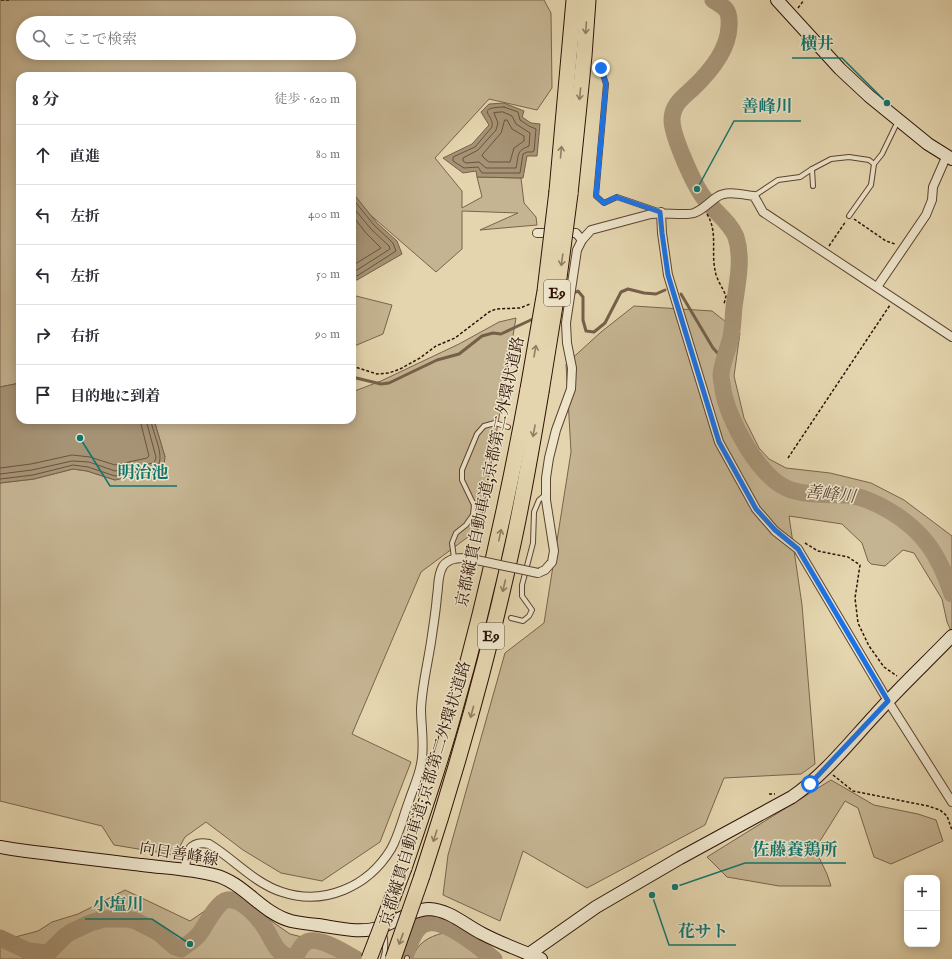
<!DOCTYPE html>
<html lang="ja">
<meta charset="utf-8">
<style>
:root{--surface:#fff;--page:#f7f7f7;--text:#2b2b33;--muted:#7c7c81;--line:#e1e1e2}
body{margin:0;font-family:"IM FELL English","Noto Serif JP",serif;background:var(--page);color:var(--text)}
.controls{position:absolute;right:12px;bottom:12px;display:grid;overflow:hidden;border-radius:8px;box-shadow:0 2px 10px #0003}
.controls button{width:36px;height:36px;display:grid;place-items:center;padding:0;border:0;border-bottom:1px solid var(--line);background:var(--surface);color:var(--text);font:20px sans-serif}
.stop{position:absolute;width:12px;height:12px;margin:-9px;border:3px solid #1a73e8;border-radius:50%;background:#fff}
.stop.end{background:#1a73e8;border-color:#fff;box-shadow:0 1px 4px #0008}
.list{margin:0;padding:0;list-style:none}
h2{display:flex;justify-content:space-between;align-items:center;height:52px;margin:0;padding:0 16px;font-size:17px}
h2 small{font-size:13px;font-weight:400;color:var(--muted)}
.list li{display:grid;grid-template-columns:26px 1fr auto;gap:12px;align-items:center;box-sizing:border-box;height:60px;padding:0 16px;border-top:1px solid var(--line)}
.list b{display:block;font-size:15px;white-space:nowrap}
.list em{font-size:13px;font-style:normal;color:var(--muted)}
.icon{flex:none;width:22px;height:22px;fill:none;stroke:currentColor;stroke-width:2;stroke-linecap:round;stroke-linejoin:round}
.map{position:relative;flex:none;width:952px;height:959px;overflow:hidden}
.search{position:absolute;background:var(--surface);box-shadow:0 2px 10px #0003;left:16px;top:16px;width:340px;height:44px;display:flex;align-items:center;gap:10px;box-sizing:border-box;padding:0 14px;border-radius:22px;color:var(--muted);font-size:15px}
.panel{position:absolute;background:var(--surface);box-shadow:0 2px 10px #0003;left:16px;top:72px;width:340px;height:352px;border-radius:12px}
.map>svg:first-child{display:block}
.green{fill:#c5b492;stroke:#7a634c;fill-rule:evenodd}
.water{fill:#a69375;stroke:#765f49}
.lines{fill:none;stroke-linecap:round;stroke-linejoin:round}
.shore{stroke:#6a523e;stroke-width:1}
.stream{stroke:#765f49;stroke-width:3}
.river{stroke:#a69375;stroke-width:17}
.lane-casing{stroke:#5c4331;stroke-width:6}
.street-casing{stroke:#5c4331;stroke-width:10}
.secondary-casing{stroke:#2e1207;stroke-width:14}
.highway-casing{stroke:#2e1207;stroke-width:17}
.path{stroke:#2e1207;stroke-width:1.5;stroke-dasharray:3 2;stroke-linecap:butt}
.lane{stroke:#ede4ca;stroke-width:4}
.street{stroke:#ede4ca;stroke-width:8}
.secondary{stroke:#ede4ca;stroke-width:12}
.highway{stroke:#e4d5ae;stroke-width:15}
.street-bridge-casing{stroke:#5c4331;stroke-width:10;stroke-linecap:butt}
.highway-bridge-casing{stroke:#2e1207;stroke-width:17;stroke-linecap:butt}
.street-bridge{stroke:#ede4ca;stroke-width:8}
.highway-bridge{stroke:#e4d5ae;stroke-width:15}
.oneway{stroke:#927d63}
.route{stroke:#1a73e8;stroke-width:5}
.labels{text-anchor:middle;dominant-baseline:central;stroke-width:3;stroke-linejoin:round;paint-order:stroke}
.shield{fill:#ede4ca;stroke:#675142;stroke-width:1}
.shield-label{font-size:15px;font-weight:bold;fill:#2e1207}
.street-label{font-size:16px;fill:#2e1207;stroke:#ede4ca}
.water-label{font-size:17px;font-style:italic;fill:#5e4633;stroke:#ede4ca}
.leader{fill:none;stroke:#0f766e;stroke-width:1.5}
.callout-dot{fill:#0f766e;stroke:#ede4ca;stroke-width:1.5}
.callout-label{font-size:17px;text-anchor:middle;font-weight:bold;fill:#0f766e;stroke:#ede4ca;stroke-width:3;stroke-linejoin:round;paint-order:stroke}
</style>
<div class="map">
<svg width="952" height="959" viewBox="0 0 952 959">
<rect width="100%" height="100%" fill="#e4d5ae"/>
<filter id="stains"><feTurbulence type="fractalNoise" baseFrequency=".005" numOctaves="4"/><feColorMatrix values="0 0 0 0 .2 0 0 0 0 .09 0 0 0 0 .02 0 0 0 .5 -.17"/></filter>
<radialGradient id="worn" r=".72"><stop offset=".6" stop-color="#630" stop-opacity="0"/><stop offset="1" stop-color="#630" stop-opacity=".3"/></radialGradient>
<g class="green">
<path d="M0,0H544L551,13L552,88L537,110L489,99L435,158L462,191V208L482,197L477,177L521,178L524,203L536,217L537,225L480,230L518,213L462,211V249L436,272L352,199V76H20V383L0,387ZM23,23H349V53H23Z"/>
<polygon points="352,295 392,305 383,334 352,347"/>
<polygon points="634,306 712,311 740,333 734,376 744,418 759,448 769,459 786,468 830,473 871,483 904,500 952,536 952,633 947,622 942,599 914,553 903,550 885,566 871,564 868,561 862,543 842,524 789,516 802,605 815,764 801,774 724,778 705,825 587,888 523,851 500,921 443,895 448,855 505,653 544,623 571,452 566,364 601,332"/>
<polygon points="516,318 480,528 421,572 352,734 411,762 380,842 322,881 281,873 243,850 206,822 185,837 175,855 114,845 102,826 0,801 0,483 34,479 73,469 87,471 115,480 165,457 154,420 352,420 352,392 381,381 459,344 499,322"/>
<polygon points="831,780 874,805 918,814 936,820 943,841 891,864 874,857 858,808 845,801 815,849 827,874 831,886 779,886 727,877 707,857"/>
<polygon points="125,890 190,921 231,893 290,934 346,948 347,959 0,959 0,941 38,931 52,922 78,914"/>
<path d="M443,933L492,954L498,959H412C417,943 428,937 443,933Z"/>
</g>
<g class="water">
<polygon points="504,103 524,111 522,117 531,123 540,124 537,156 527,156 523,178 477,177 476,171 463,173 443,158 472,144 489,125 481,112 489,104"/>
<polygon points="352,192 377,223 397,241 402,254 357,280 352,279"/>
<polygon points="20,383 20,420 154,420 165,457 164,466 158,471 115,480 87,471 73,469 34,479 0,483 0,387"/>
</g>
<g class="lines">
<g class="shore">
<path d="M504,107L518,112L520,120L529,126L536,129L534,151L532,152H527L523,154L520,173H482L478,167L464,168L453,161V157L475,147L492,127C495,115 473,108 504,107Z"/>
<path d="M503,112L512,116L516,124L530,133L529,146C516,151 519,155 516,168H486L479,162L466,163L463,161V158L478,150L496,130L498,123L494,113Z"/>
<polygon points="505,120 507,120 512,129 524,136 524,141 514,148 510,162 489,162 483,157 482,155 501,133"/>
<polyline points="352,198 374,225 393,243 396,251 357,276 352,275"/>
<polyline points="352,206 371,229 389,246 390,249 357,270 352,270"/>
<polyline points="352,215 366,233 381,248 355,264 352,264"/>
<polyline points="0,468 31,464 72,455 90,457 115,465 147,458 149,456 140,420"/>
<polyline points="0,474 32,470 72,461 89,462 115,471 153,463 155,461 156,457 146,420"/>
<path d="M0,479L33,475L73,465L88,467L115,476L156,468C167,458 152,433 151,420"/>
</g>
<g class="stream">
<polyline points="681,294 713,348 724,360"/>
<polyline points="561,300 578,291 583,297 583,320 586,331 594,332 605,323 621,292 628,289 644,293 656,294 665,290"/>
<polyline points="352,377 381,384 389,383 437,360 459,354 482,336 493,333 501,334 535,318"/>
</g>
<g class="river">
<path d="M713,0C727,8 730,11 729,27C728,51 708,74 692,89C682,98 672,105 672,120C672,136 694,185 704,198C714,211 730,222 736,237C743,259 737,285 734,307C733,317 733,327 731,337C728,350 722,362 721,375C721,380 723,386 723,390C728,420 760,480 791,490C810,496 829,494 848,495C863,497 876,503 888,510C924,531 939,555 952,594"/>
<path d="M0,938L28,951L48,953L65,936L71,932L90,923L104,919H127L136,921L159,933L175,947L181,949C188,944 195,940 200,933C206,925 217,902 227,900C241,897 259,918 265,928C269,934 272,941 276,947C280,953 287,957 294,959C297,954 300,947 305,943C316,934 345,953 356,959"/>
<path d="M404,959C408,949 412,933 421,926C440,912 479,948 494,959"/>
</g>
<defs>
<g id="lane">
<polyline points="601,68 606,84 596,196 604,203 617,197 658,211"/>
<polyline points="812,169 813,186"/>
<polyline points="754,196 778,180 800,177 812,169 831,159 849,157 869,160 874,164 882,154 898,121"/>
<polyline points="849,216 871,185 874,164"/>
<polyline points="454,558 452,543 456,533 466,525 473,515 474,505 462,480 462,470 477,434 484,426 495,423 508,427"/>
<polyline points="511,618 523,621 529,616 532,610 522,596 522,585 533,543 534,512 539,500 545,495"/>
<path d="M383,959C386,950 386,942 384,933"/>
<polyline points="407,959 407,958"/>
</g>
<g id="street">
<polyline points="661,212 662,233 668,275 719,442 756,509 775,531 798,549 888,701 952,802"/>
<polyline points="537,233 576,233 582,240"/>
<polyline points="877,287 926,215 932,200 933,187 947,155"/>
<path d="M538,573L545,570L552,562L554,551L546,500V478L549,458L556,430L571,389L572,368L567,343L566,323L577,250L582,240L591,230L651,214C664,212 683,216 694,213C703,210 709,202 717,197C727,190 743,195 754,196L763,212L952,337"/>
<path d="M185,870C186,853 189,840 209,844C234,859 254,883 282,892C324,906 368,887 391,849C399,835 403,817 409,801C413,789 419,776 421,764C425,746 421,727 421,709C422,684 429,659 432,635C434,622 436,609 437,596C439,585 437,576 443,566C449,558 458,558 467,558"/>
</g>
<g id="secondary">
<polyline points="777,0 840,69 869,96 928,144 952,159"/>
<path d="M0,847L12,849C55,855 99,860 142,865C165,868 191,869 214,875C244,882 261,913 291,921C300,923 309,924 318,925C339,928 361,934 381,927C395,922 414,909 429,909C450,910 465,925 483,934C502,944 522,951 541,959"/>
<path d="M529,954L596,907L680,858L792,797C824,775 849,743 876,714C900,687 927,662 952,636"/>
</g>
<g id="highway">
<polyline points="557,191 574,0"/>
<polyline points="570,194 584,56 588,0"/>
<path d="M404,868C421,818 439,767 453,716C484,608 508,499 528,389"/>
<path d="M422,876C457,769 487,662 511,553C523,500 532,446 541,392"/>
</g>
</defs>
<use href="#lane" class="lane-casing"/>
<use href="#street" class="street-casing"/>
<use href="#secondary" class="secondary-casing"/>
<use href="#highway" class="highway-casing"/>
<g class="path">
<polyline points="1,0 9,0"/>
<polyline points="798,8 804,0"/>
<path d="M707,214C718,232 711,251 715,270C716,279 723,288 726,296L724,304"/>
<polyline points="854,219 886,241 895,244"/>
<polyline points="829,246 846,221"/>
<polyline points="352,366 377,374 389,373 400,369 420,358 436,346 455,338 489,312 496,309 520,308 530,304"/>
<polyline points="788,458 890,305"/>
<polyline points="805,543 818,551 848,557 860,565 855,598 858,623 869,646 884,667 897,676"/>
<polyline points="833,775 853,791 928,806 940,810 947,816 952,830"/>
<polyline points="769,794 775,794"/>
</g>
<use href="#lane" class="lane"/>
<use href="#street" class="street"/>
<use href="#secondary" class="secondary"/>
<use href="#highway" class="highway"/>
<defs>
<polyline id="street-bridge" points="467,558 538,573"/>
<g id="highway-bridge">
<polyline points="528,389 545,291 557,191"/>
<polyline points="541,392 557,293 570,194"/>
<polyline points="369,959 404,868"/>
<polyline points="393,959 422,876"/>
</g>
</defs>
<use href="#street-bridge" class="street-bridge-casing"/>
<use href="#highway-bridge" class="highway-bridge-casing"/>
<use href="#street-bridge" class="street-bridge"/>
<use href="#highway-bridge" class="highway-bridge"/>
</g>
<defs><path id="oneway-shaft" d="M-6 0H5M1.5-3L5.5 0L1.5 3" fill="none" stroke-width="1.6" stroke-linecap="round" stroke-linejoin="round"/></defs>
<g class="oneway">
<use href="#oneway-shaft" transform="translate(586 28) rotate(94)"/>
<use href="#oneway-shaft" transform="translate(580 94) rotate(96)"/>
<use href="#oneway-shaft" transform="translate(561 152) rotate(-85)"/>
<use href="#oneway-shaft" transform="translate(562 260) rotate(98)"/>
<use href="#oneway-shaft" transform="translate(535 351) rotate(-80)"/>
<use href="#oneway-shaft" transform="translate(534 431) rotate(100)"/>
<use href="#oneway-shaft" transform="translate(500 535) rotate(-78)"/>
<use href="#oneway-shaft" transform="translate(504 586) rotate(103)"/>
<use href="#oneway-shaft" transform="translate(472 712) rotate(105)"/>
<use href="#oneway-shaft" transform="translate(435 836) rotate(108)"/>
<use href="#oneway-shaft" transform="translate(401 939) rotate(110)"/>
</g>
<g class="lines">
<polyline class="route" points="601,68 606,84 596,196 604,203 616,197 660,212 662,233 668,275 719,442 756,509 775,530 798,549 888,701 810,784"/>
</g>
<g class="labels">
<g class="shield">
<rect x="544" y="280" width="26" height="26" rx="3"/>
<rect x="478" y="623" width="26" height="26" rx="3"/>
</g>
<g class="shield-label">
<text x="557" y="293">E9</text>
<text x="491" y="636">E9</text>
</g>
<g class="street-label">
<text transform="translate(491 472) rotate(-78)">京都縦貫自動車道;京都第二外環状道路</text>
<text transform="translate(426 794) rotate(-73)">京都縦貫自動車道;京都第二外環状道路</text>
<text transform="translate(179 855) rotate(9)">向日善峰線</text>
</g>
<g class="water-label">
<text transform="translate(830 495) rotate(6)">善峰川</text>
</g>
</g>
<path class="leader" d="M887 103L842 58H792M697 189L734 121H801M80 438L110 486H177M675 887L745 863H846M190 944L152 919H85M652 895L669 945H736"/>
<g class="callout-dot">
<circle cx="887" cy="103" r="4"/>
<circle cx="697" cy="189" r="4"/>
<circle cx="80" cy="438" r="4"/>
<circle cx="675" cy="887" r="4"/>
<circle cx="190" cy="944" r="4"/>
<circle cx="652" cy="895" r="4"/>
</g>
<g class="callout-label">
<text x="817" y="49">横井</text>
<text x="767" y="112">善峰川</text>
<text x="143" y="478">明治池</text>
<text x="795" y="855">佐藤養鶏所</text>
<text x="118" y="910">小塩川</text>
<text x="703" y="937">花サト</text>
</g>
<rect width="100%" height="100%" filter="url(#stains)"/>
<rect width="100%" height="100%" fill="url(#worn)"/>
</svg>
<div class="controls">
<button>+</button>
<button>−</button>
</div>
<div class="stop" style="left:810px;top:784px"></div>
<div class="stop end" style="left:601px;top:68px"></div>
<div class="search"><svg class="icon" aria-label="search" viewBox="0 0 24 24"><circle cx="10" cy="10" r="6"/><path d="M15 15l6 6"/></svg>ここで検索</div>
<section class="panel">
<h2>8 分<small>徒歩 · 620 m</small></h2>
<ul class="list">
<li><svg class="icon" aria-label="ahead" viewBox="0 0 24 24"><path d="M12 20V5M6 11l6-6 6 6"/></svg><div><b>直進</b></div><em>80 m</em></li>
<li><svg class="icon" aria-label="left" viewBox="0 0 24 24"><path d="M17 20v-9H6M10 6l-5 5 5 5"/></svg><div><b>左折</b></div><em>400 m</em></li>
<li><svg class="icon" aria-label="left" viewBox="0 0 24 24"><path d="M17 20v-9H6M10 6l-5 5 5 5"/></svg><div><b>左折</b></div><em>50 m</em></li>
<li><svg class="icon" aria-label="right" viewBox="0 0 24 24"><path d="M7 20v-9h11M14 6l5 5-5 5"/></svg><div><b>右折</b></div><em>90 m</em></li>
<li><svg class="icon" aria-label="arrive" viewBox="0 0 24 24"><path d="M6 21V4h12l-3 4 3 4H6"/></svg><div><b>目的地に到着</b></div></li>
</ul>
</section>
</div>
